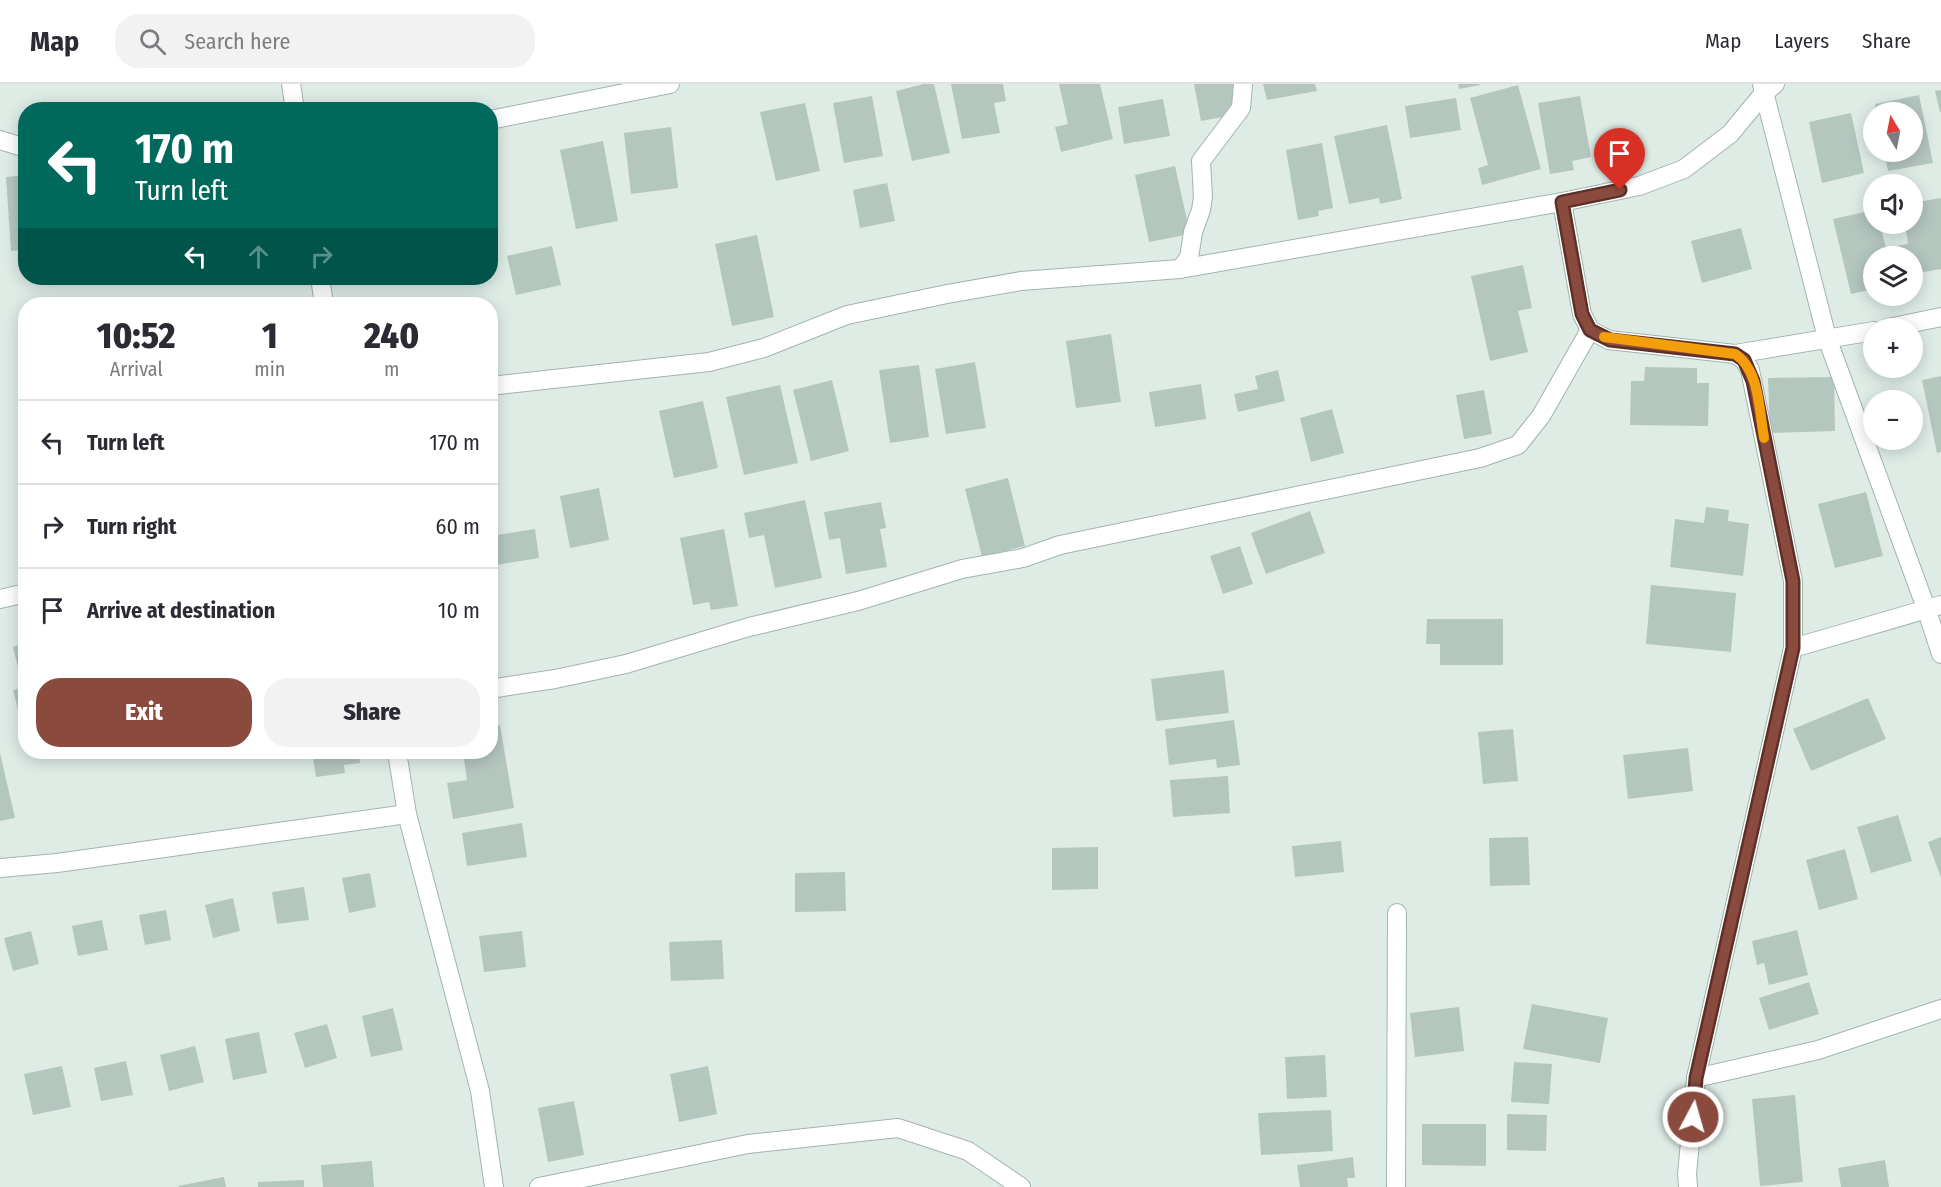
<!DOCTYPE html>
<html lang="en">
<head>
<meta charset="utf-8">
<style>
  :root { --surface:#fff; --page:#f2f2f3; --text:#2b2b33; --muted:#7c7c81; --line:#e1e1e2; --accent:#8a4a3e }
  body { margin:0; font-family:"Fira Sans Condensed",sans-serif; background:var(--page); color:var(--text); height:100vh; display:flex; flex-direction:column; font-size:22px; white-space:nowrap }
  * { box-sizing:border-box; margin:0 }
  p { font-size:20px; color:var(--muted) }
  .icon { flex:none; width:33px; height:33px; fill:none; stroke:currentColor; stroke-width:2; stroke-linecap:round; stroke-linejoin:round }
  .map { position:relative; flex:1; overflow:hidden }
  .panel { position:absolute; left:18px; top:213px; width:480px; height:462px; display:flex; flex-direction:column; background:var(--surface); border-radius:24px; box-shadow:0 3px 15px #0003 }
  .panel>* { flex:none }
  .top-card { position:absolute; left:18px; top:18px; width:480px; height:183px; border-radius:24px; box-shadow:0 3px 15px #0003; background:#00695c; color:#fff; overflow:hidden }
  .needle { width:39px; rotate:350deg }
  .buttons { position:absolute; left:1863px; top:18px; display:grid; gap:12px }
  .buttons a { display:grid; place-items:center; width:60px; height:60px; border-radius:50%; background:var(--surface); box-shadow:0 3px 15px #0003; font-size:30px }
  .pin { position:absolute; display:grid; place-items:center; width:51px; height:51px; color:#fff; margin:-62px -26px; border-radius:50% 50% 50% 0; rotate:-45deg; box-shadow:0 0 6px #0007 }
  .pin .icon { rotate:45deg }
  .me { position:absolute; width:66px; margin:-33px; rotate:6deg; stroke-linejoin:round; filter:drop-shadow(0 0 4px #0008) }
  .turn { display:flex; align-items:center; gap:21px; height:126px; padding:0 18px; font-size:27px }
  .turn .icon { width:78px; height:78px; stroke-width:2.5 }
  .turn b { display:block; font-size:42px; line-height:51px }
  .lanes { display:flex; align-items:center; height:57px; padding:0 18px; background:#0003; justify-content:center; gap:30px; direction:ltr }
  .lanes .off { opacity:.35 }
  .eta { display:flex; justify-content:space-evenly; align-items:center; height:102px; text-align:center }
  .eta b { font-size:36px; font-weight:800; line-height:42px }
  .button { display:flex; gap:12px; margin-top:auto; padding:12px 18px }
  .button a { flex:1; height:69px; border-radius:24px; background:var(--accent); color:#fff; font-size:24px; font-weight:800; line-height:69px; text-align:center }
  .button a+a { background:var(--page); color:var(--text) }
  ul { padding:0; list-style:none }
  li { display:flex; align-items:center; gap:18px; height:84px; padding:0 18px; border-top:2px solid var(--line) }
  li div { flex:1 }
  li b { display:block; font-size:22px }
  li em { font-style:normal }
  header { display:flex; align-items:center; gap:36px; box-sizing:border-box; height:84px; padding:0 30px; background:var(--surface); border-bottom:2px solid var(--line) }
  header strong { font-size:28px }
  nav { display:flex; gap:33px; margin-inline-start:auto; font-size:21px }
  .search { width:420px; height:54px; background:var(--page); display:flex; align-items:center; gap:15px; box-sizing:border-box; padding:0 21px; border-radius:24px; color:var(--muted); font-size:22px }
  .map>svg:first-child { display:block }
  .building { fill:#b4c7bf }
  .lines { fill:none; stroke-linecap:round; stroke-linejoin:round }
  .minor-casing { stroke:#a2b4ad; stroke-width:20 }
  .minor { stroke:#fff; stroke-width:18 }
  .route-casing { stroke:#5a3028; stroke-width:15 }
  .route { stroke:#8a4a3e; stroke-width:10 }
  .slow { stroke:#f59e0b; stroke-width:10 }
</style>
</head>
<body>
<header>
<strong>Map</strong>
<div class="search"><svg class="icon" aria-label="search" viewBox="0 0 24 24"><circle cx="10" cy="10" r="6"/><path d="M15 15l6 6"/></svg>Search here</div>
<nav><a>Map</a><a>Layers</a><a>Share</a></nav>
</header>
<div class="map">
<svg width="1941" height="1103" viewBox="0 0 1941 1103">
  <rect width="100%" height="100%" fill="#dfece6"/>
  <!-- building -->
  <g class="building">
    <polygon points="924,0 934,0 950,69 912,77 896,7"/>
    <polygon points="951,0 1003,0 1006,17 994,19 1000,49 962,55"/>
    <polygon points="1059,0 1100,0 1113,55 1061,68 1055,43 1068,40"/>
    <polygon points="1194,0 1244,0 1250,28 1201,37"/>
    <polygon points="1263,0 1315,0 1317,7 1267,16"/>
    <polygon points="1458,0 1479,0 1480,1 1459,5"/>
    <polygon points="1518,1 1541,85 1482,101 1478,84 1488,81 1470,14"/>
    <polygon points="1941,6 1941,28 1940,28 1935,7"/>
    <polygon points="1919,11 1933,79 1888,87 1884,68 1912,68 1912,28 1876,28 1875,20"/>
    <polygon points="872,12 883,72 844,79 833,19"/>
    <polygon points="1580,12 1591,73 1572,77 1574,86 1550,90 1538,19"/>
    <polygon points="1456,14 1461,46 1410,54 1405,22"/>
    <polygon points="1163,15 1170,52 1124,60 1118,23"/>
    <polygon points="805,19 820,87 776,97 760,28"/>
    <polygon points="1851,29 1864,89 1822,99 1809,38"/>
    <polygon points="1387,41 1402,115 1380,120 1379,114 1349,120 1334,52"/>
    <polygon points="671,43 678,104 631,110 624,49"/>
    <polygon points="603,57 618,137 576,145 560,66"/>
    <polygon points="1322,59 1333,124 1318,127 1319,132 1298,136 1286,66"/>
    <polygon points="1175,82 1190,150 1149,158 1135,91"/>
    <polygon points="26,91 26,166 11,167 6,93"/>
    <polygon points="887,99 895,137 860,144 853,106"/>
    <polygon points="1941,114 1941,185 1912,190 1912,172 1899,172 1897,162 1908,160 1905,140 1912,140 1912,119"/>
    <polygon points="1874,126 1874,140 1880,140 1888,172 1874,172 1874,205 1851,210 1833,135"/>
    <polygon points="1741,144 1752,185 1702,199 1691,157"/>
    <polygon points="757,151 774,233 732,242 715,160"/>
    <polygon points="552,162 561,201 516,211 507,172"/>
    <polygon points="1523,181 1532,224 1518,227 1528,268 1490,277 1471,192"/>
    <polygon points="1111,250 1121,318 1076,324 1066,257"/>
    <polygon points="975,278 986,344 946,350 935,285"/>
    <polygon points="919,281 929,353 890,359 879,286"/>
    <polygon points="1645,283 1697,284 1697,299 1709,299 1708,342 1630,341 1631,297 1644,297"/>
    <polygon points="1278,286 1285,317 1238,328 1234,310 1258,305 1255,292"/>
    <polygon points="1941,292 1941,368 1937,369 1922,296"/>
    <polygon points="1834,293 1835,347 1770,349 1768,294"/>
    <polygon points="832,296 849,367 811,377 793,306"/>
    <polygon points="1201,300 1206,335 1155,343 1149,308"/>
    <polygon points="780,301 798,379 744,391 726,313"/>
    <polygon points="1484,306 1492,350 1464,355 1456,311"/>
    <polygon points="703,317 718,384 674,394 659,327"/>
    <polygon points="1332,325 1344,369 1311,378 1300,334"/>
    <polygon points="1008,394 1025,462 982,473 965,405"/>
    <polygon points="599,404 609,456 570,464 560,412"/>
    <polygon points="1866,408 1883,472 1835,484 1818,420"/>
    <polygon points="805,416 822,494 775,504 764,451 749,454 744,429"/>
    <polygon points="881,418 886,444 880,445 887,483 846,490 840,454 829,456 824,428"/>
    <polygon points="1706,423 1729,426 1728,437 1749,440 1743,492 1670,483 1675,435 1704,439"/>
    <polygon points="1310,427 1325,469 1266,490 1251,449"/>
    <polygon points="535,445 539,474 490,482 490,452"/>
    <polygon points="724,445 738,522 711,526 709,518 693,521 680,454"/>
    <polygon points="1240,462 1253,500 1223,510 1210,472"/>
    <polygon points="1651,501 1736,509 1731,568 1646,560"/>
    <polygon points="1427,535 1503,535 1503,581 1440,581 1440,560 1426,560"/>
    <polygon points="26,559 26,627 19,629 13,606 23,604 13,563"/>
    <polygon points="1224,586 1229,629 1156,637 1151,595"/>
    <polygon points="1868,614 1886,655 1811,687 1793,645"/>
    <polygon points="1234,636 1240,681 1217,684 1216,675 1169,681 1165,645"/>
    <polygon points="500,641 514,724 453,735 447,699 467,696 463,668 490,668 490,643"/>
    <polygon points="1513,645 1518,697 1483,700 1478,648"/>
    <polygon points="1688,664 1693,707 1628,715 1623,671"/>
    <polygon points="312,668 358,668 360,679 344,681 345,689 316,693"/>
    <polygon points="0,669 15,734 0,737"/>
    <polygon points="1228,692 1230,729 1173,733 1170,696"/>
    <polygon points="1898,731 1912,777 1871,789 1857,743"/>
    <polygon points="522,739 527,773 467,782 462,749"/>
    <polygon points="1528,753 1530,801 1490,802 1489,754"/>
    <polygon points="1941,753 1941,794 1928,758"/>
    <polygon points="1341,757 1344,788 1295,793 1292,762"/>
    <polygon points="1098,763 1098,805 1052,806 1052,764"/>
    <polygon points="1845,765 1858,815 1819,826 1806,776"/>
    <polygon points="845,788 846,827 795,828 795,789"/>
    <polygon points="370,789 376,823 349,829 342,794"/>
    <polygon points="304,803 309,836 277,840 272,808"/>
    <polygon points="233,814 240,847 213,854 205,821"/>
    <polygon points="166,826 171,856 145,861 139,831"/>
    <polygon points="102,836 108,866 78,872 72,842"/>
    <polygon points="1797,846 1808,891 1769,901 1764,879 1757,881 1752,857"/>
    <polygon points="31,847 39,880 13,887 4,854"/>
    <polygon points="522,847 526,883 484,888 479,852"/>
    <polygon points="722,856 724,895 671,897 669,858"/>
    <polygon points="1809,898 1819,930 1769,946 1759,914"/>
    <polygon points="1532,920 1608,934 1600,979 1523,965"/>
    <polygon points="1459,923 1464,967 1415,973 1410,929"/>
    <polygon points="393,924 403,966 371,973 362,932"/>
    <polygon points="327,940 337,974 305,984 294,949"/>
    <polygon points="259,948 267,989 233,996 225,955"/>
    <polygon points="195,962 204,998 169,1007 160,971"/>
    <polygon points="1325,971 1327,1013 1287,1015 1285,973"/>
    <polygon points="126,977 133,1011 101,1017 94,984"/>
    <polygon points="1514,978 1552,980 1549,1020 1511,1018"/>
    <polygon points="62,982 71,1023 33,1031 24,990"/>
    <polygon points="708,982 717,1030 679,1038 670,990"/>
    <polygon points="1795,1011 1803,1098 1760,1102 1752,1015"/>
    <polygon points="574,1017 584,1071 548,1078 538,1024"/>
    <polygon points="1331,1026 1333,1067 1261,1071 1258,1029"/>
    <polygon points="1507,1030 1547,1031 1546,1067 1507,1066"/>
    <polygon points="1422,1040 1486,1040 1486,1082 1422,1081"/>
    <polygon points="1353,1073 1355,1094 1347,1094 1348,1103 1300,1103 1297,1081"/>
    <polygon points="1885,1076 1889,1103 1841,1103 1838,1084"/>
    <polygon points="372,1077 374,1103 323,1103 321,1081"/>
    <polygon points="224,1093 226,1103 179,1103 178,1102"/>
    <polygon points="304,1096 304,1103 258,1103 258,1098"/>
  </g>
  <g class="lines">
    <!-- minor casing -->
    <g class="minor-casing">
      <g id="minor">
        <polyline points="291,0 295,26"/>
        <polyline points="1762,0 1827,254 1926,524 1941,570"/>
        <polyline points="490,36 670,0"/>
        <polyline points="0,56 26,64"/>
        <polyline points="1562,118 1582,230 1590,246 1609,256 1735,270 1744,276 1750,286 1793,497 1793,564 1696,994 1687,1090 1688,1103"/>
        <polyline points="1180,185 1189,174 1193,148 1201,126 1203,113 1201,77 1241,24 1243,0"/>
        <polyline points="320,194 324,220"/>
        <polyline points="1888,244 1941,233"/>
        <polyline points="1735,270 1874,247"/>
        <polyline points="490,302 709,278 764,264 847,231 947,210 1021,197 1180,185 1562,118 1639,102 1684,85 1705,69 1730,50 1764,9 1775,0"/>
        <polyline points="0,515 26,509"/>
        <polyline points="1793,564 1941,521"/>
        <polyline points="490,605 555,595 626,580 749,543 858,517 962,485 1023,474 1060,461 1480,374 1518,361 1541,332 1590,246"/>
        <polyline points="397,668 407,730 480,1007 494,1103"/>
        <polyline points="0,784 57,779 407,730"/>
        <polyline points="1696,994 1818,966 1941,925"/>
        <polyline points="539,1103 748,1060 898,1044 968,1067 1021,1103"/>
        <polyline points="1396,1103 1397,829"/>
      </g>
    </g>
    <!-- minor -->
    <use href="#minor" class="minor"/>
  </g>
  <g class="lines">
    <!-- route casing -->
    <g class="route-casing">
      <polyline id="route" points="1620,106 1562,118 1582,230 1590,246 1610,256 1735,270 1744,276 1753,297 1793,497 1793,564 1696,994 1693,1033"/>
    </g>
    <!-- route -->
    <use href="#route" class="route"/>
    <!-- slow -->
    <path class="slow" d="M1604 253 1735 270C1760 286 1759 327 1764 354"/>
  </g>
</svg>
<div class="buttons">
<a><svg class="needle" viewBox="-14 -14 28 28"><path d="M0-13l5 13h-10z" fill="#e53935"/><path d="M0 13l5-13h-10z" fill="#7c7c81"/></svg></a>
<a><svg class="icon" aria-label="sound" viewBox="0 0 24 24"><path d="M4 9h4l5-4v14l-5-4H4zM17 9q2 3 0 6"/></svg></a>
<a><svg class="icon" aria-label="layers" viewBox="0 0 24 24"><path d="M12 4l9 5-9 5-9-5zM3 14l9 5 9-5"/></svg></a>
<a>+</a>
<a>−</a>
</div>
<div class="pin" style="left:1620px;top:106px;background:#d93025"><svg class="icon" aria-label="arrive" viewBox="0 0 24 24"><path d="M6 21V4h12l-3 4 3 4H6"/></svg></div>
<svg class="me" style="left:1693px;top:1033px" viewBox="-20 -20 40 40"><circle r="17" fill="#8a4a3e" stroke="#fff" stroke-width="3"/><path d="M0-11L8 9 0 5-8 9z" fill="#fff"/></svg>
<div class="top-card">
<div class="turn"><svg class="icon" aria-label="left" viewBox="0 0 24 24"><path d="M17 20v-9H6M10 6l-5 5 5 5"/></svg><div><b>170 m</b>Turn left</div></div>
<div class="lanes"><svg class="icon" aria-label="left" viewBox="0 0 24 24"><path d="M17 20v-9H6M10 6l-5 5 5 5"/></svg><svg class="icon off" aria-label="ahead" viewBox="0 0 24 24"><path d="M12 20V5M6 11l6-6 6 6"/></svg><svg class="icon off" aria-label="right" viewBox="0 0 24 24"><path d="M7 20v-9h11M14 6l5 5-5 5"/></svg></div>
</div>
<section class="panel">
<div class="eta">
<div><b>10:52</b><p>Arrival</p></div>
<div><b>1</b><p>min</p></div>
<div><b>240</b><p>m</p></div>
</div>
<ul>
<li><svg class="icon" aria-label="left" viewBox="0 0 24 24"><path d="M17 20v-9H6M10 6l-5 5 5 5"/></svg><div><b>Turn left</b></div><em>170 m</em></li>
<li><svg class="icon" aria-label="right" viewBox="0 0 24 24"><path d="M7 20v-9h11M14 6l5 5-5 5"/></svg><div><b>Turn right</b></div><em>60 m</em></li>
<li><svg class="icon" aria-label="arrive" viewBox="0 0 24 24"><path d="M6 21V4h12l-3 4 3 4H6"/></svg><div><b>Arrive at destination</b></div><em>10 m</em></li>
</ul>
<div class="button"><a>Exit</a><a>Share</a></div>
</section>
</div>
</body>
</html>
